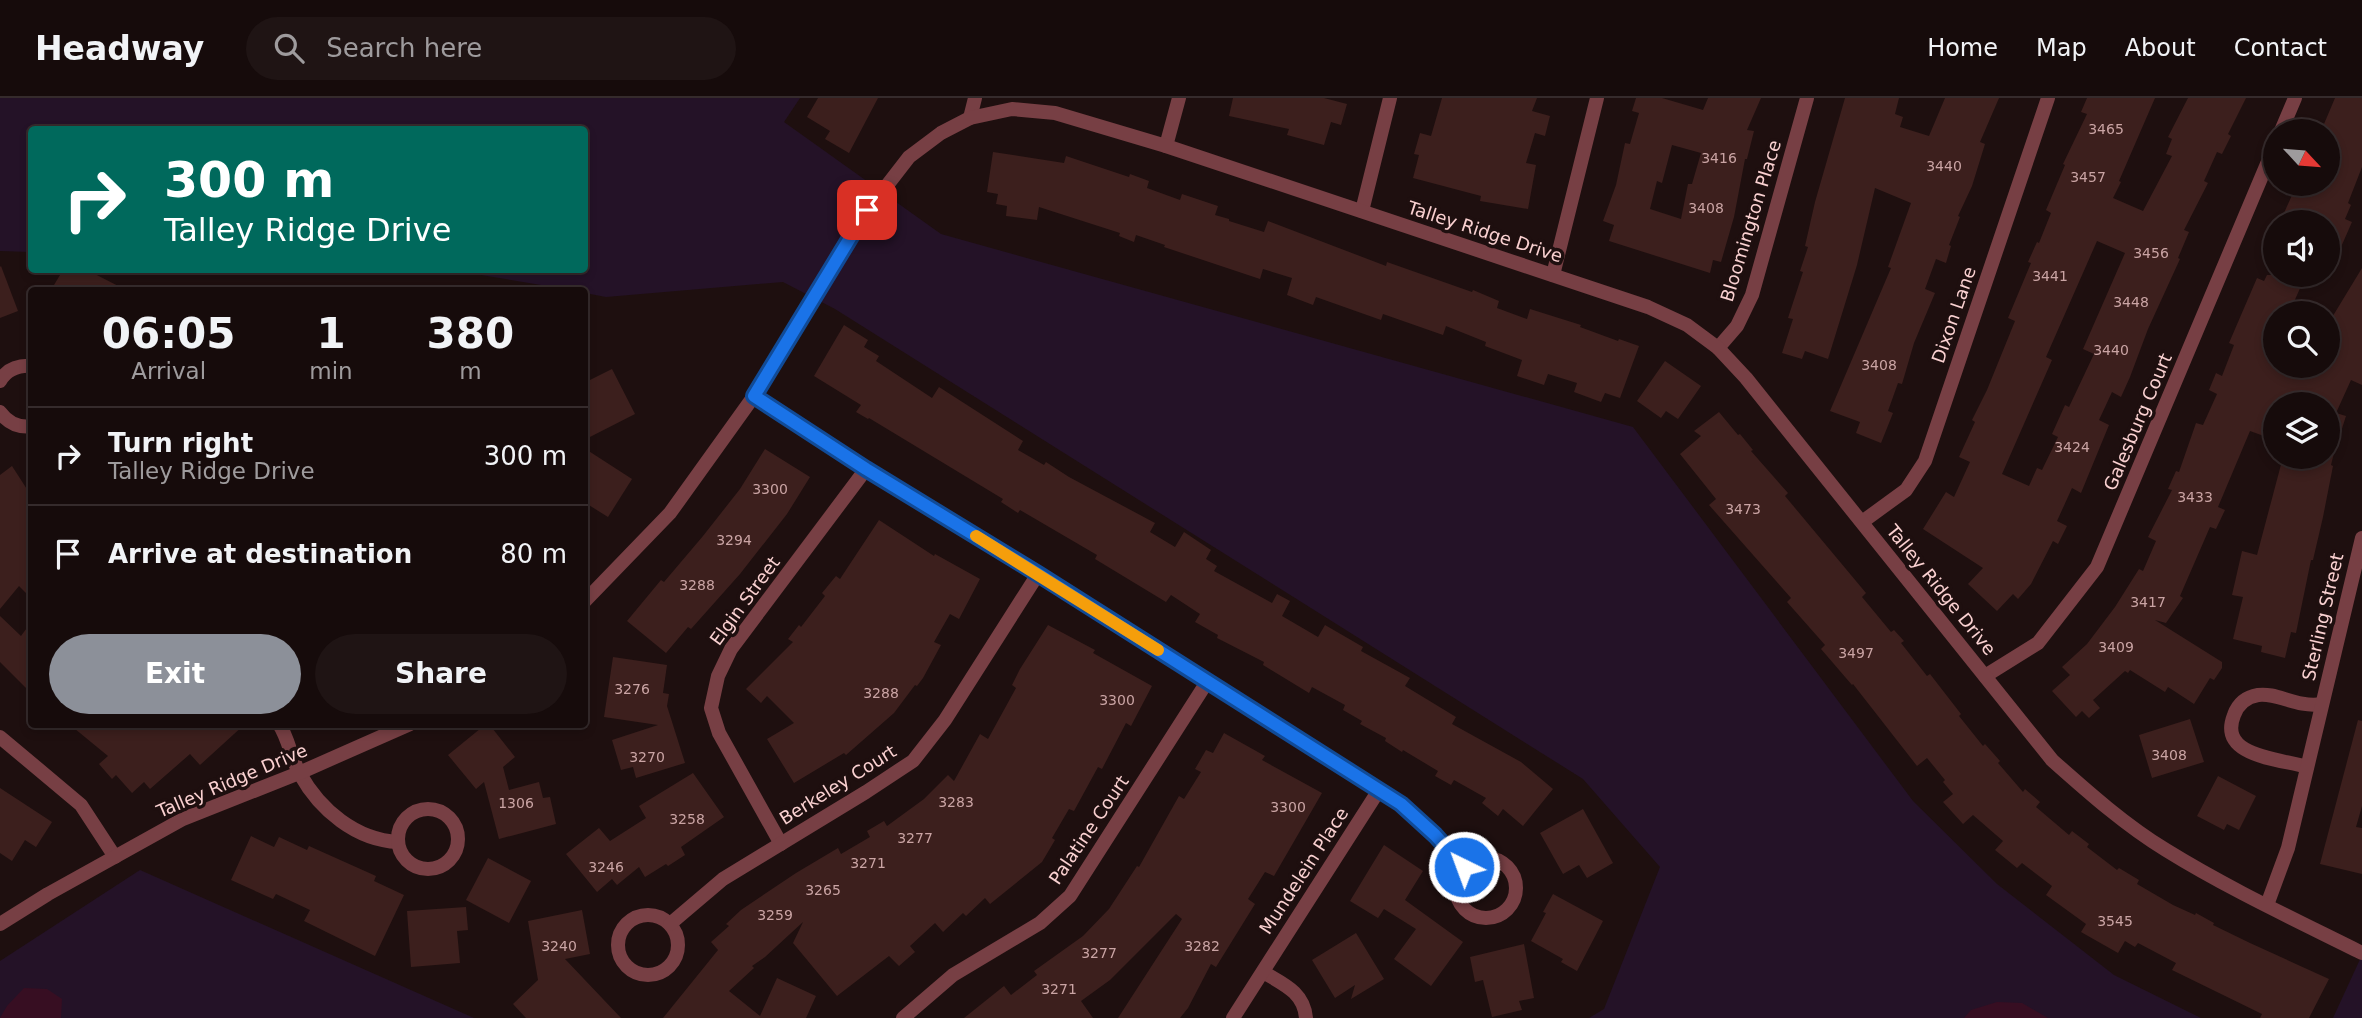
<!DOCTYPE html>
<html lang="en">
<head>
<meta charset="utf-8">
<style>
  :root { --surface:#160b0b; --page:#1f1414; --text:#f1f3f6; --muted:#9e9b9d; --line:#352b2c; --accent:#8c9099 }
  body { margin:0; font-family:"DejaVu Sans",sans-serif; background:var(--page); color:var(--text); height:100vh; display:flex; flex-direction:column; font-size:26px; white-space:nowrap }
  * { box-sizing:border-box; margin:0 }
  p { font-size:23px; color:var(--muted) }
  .icon { flex:none; width:38px; height:38px; fill:none; stroke:currentColor; stroke-width:2; stroke-linecap:round; stroke-linejoin:round }
  .map { position:relative; flex:1; overflow:hidden }
  .side { position:absolute; left:28px; top:189px; width:560px; height:441px; display:flex; flex-direction:column; background:var(--surface); border-radius:7px; box-shadow:0 4px 10px #0003,0 0 0 2px var(--line) }
  .side>* { flex:none }
  .guide { position:absolute; left:28px; top:28px; width:560px; height:147px; border-radius:7px; box-shadow:0 4px 10px #0003,0 0 0 2px var(--line); background:#00695c; color:#fff; overflow:hidden }
  .needle { width:46px; rotate:116deg }
  .controls { position:absolute; left:2263px; top:21px; display:grid; gap:14px }
  .controls a { display:grid; place-items:center; width:77px; height:77px; border-radius:50%; background:var(--surface); box-shadow:0 4px 10px #0003,0 0 0 2px var(--line); font-size:35px }
  .pin { position:absolute; display:grid; place-items:center; width:60px; height:60px; color:#fff; margin:-30px; border-radius:14px; box-shadow:0 4px 10px #0006 }
  .me { position:absolute; width:77px; margin:-38px; rotate:318deg; stroke-linejoin:round; filter:drop-shadow(0 0 5px #0008) }
  .turn { display:flex; align-items:center; gap:24px; height:147px; padding:0 21px; font-size:32px }
  .turn .icon { width:91px; height:91px; stroke-width:2.5 }
  .turn b { display:block; font-size:49px; line-height:60px }
  .eta { display:flex; justify-content:space-evenly; align-items:center; height:119px; text-align:center }
  .eta b { font-size:42px; font-weight:700; line-height:49px }
  .primary-button { display:flex; gap:14px; margin-top:auto; padding:14px 21px }
  .primary-button a { flex:1; height:80px; border-radius:42px; background:var(--accent); color:#fff; font-size:28px; font-weight:700; line-height:80px; text-align:center }
  .primary-button a+a { background:var(--page); color:var(--text) }
  ul { padding:0; list-style:none }
  li { display:flex; align-items:center; gap:21px; height:98px; padding:0 21px; border-top:2px solid var(--line) }
  li div { flex:1 }
  li b { display:block; font-size:26px }
  li em { font-style:normal }
  header { display:flex; align-items:center; gap:42px; box-sizing:border-box; height:98px; padding:0 35px; background:var(--surface); border-bottom:2px solid var(--line) }
  header strong { font-size:33px }
  nav { display:flex; gap:38px; margin-inline-start:auto; font-size:24px }
  .search { width:490px; height:63px; background:var(--page); display:flex; align-items:center; gap:18px; box-sizing:border-box; padding:0 24px; border-radius:38px; color:var(--muted); font-size:26px }
  .map>svg:first-child { display:block }
  .green { fill:#241227 }
  .water { fill:#370e22 }
  .building { fill:#3c1f1d; fill-rule:evenodd }
  .lines { fill:none; stroke-linecap:round; stroke-linejoin:round }
  .minor { stroke:#773f44; stroke-width:14 }
  .tertiary { stroke:#773f44; stroke-width:14 }
  .route-casing { stroke:#114b97; stroke-width:18 }
  .route { stroke:#1a73e8; stroke-width:12 }
  .slow { stroke:#f59e0b; stroke-width:12 }
  .labels { text-anchor:middle; stroke-width:7; stroke-linejoin:round; paint-order:stroke }
  .number-label { font-size:14px; fill:#caa4a4 }
  .street-label { font-size:18px; fill:#fad1d1; stroke:#1e0f0f }
</style>
</head>
<body>
<header>
<strong>Headway</strong>
<div class="search"><svg class="icon" aria-label="search" viewBox="0 0 24 24"><circle cx="10" cy="10" r="6"/><path d="M15 15l6 6"/></svg>Search here</div>
<nav><a>Home</a><a>Map</a><a>About</a><a>Contact</a></nav>
</header>
<div class="map">
<svg width="2362" height="920" viewBox="0 0 2362 920">
  <rect width="100%" height="100%" fill="#1e0f0f"/>
  <!-- green -->
  <g class="green">
    <polygon points="0,0 800,0 784,24 941,136 1633,329 1913,703 1997,786 2114,877 2201,920 1589,920 1604,911 1660,769 1583,681 835,211 783,184 606,199 585,195 584,192 571,192 451,172 584,172 584,32 32,32 31,154 0,153"/>
    <polygon points="140,772 474,920 0,920 0,863"/>
    <polygon points="2362,857 2362,920 2333,920"/>
  </g>
  <!-- water -->
  <g class="water">
    <polygon points="24,890 47,891 62,901 61,920 0,920 7,908"/>
    <polygon points="1997,904 2022,905 2048,920 1964,920 1971,912"/>
  </g>
  <!-- building -->
  <g class="building">
    <polygon points="818,0 878,0 849,55 825,41 830,33 807,19"/>
    <polygon points="1233,0 1324,0 1347,6 1341,27 1331,24 1324,47 1287,37 1289,31 1229,18"/>
    <polygon points="1442,0 1537,0 1532,13 1550,18 1545,38 1535,35 1526,65 1536,67 1528,111 1480,103 1481,98 1413,80 1419,57 1414,56 1420,35 1431,38"/>
    <path d="M1636 0H1662L1703 12 1708 0H1761L1747 32 1754 33 1747 61H1745L1734 119 1721 164 1713 162 1710 175 1609 143 1614 127 1603 123 1616 87 1625 45 1630 46 1639 15 1632 13ZM1672 47 1701 55 1692 86H1688L1681 121 1650 111 1657 83 1662 85Z"/>
    <polygon points="1845,0 1899,0 1895,16 1903,19 1900,29 1929,38 1945,0 1999,0 1980,44 1985,46 1972,88 1958,118 1960,119 1949,147 1951,148 1946,165 1936,161 1925,191 1935,195 1914,245 1902,286 1898,285 1888,313 1893,315 1881,345 1856,335 1860,324 1830,313 1891,170 1888,169 1911,105 1875,90 1857,167 1828,261 1805,253 1802,261 1782,255 1793,221 1788,220 1803,174 1800,173 1808,149 1805,148 1815,104"/>
    <path d="M2087 0H2155L2119 83 2121 84 2113 100 2143 113 2172 58 2166 56 2172 41 2168 39 2188 0H2246L2228 36 2231 38 2222 56 2217 54 2204 83 2208 85 2184 132 2189 134 2178 160 2180 161 2148 231 2130 279 2121 299 2112 294 2099 322 2109 327 2081 395 2072 390 2057 423 2067 428 2058 446 2053 443 2031 486 2018 501 2013 496 1997 513 1968 486 1983 470 1923 431 1946 394 1954 399 1970 364 1959 359 1975 324 1972 322 1987 292 2015 223 2008 220 2031 165 2028 164 2037 144 2039 145 2051 115 2046 112 2065 67 2063 66 2087 16 2081 14ZM2097 143 2125 155 2083 251 2094 256 2069 309 2065 307 2052 336 2058 339 2042 372 2037 370 2029 388 2002 376 2052 262 2046 259Z"/>
    <polygon points="2335,0 2362,0 2362,69 2348,105 2351,107 2345,121 2352,124 2341,149 2328,143 2328,124 2280,124 2297,86 2328,86 2328,30 2324,26"/>
    <polygon points="993,54 1064,65 1066,58 1129,79 1130,76 1149,83 1147,90 1180,102 1182,96 1218,108 1215,117 1229,121 1229,123 1264,134 1268,123 1386,168 1387,164 1472,194 1473,192 1499,203 1497,210 1527,221 1530,211 1581,227 1580,229 1618,243 1619,241 1639,248 1620,300 1605,295 1601,304 1574,294 1577,285 1548,276 1544,287 1517,278 1522,262 1485,248 1486,244 1446,228 1443,237 1383,216 1381,222 1316,199 1313,207 1287,197 1292,180 1263,171 1260,181 1164,149 1165,147 1136,137 1134,144 1119,138 1120,135 1039,109 1037,122 1006,118 1007,108 996,106 998,96 987,94"/>
    <polygon points="1,168 18,213 0,220 0,169"/>
    <polygon points="2362,170 2362,287 2351,282 2336,315 2346,318 2333,359 2331,367 2333,368 2323,419 2313,462 2311,462 2296,535 2291,534 2285,560 2261,554 2262,548 2233,541 2243,499 2232,497 2242,453 2257,457 2283,359 2328,359 2328,306 2275,306 2275,342 2250,333 2218,409 2225,412 2216,431 2210,429 2180,498 2183,500 2166,525 2155,522 2222,564 2222,570 2214,582 2210,580 2194,606 2168,589 2165,594 2130,572 2128,575 2125,573 2093,602 2100,610 2089,620 2082,613 2076,619 2052,593 2070,577 2062,569 2087,546 2115,509 2139,471 2143,473 2156,443 2148,439 2172,392 2168,391 2176,373 2179,374 2196,325 2203,327 2217,296 2209,292 2216,275 2222,278 2234,247 2229,245 2257,180 2264,183 2267,177 2306,177 2289,215 2275,215 2275,268 2328,268 2328,252 2336,232 2328,226"/>
    <polygon points="63,172 87,172 126,192 51,192"/>
    <polygon points="844,227 868,242 864,249 879,258 876,263 932,300 939,289 1023,343 1018,352 1044,367 1046,364 1069,379 1155,425 1150,434 1175,449 1184,434 1211,452 1206,461 1217,468 1214,473 1272,505 1277,496 1290,503 1282,518 1318,539 1325,527 1363,549 1361,553 1410,580 1405,588 1456,619 1452,626 1521,664 1553,691 1523,728 1503,711 1498,718 1482,705 1486,700 1454,682 1451,687 1435,678 1438,673 1403,652 1402,654 1385,643 1386,640 1360,626 1362,623 1343,612 1345,607 1312,589 1309,595 1263,567 1264,564 1217,540 1218,537 1195,524 1200,516 1171,497 1166,504 1095,461 1097,457 1020,412 1018,415 1001,404 1003,401 869,320 868,321 856,314 861,307 814,278"/>
    <polygon points="1665,263 1701,288 1678,321 1666,313 1661,320 1637,303"/>
    <polygon points="612,271 635,316 584,342 584,285"/>
    <polygon points="1719,314 1738,337 1740,336 1753,352 1751,353 1788,395 1785,398 1866,495 1862,499 1891,534 1894,532 1904,543 1901,545 1927,578 1930,576 1961,616 1959,618 1983,648 1985,646 2000,663 1998,665 2023,694 2025,691 2040,704 2036,709 2069,737 2072,733 2089,746 2087,749 2117,772 2119,770 2139,782 2137,786 2173,807 2195,817 2196,815 2214,825 2213,827 2250,845 2329,881 2309,920 2260,920 2262,916 2172,872 2176,865 2138,845 2135,849 2125,843 2118,855 2081,834 2086,826 2046,797 2052,788 2022,765 2017,770 1995,752 2003,743 1973,717 1963,726 1943,704 1953,696 1943,684 1945,682 1927,660 1917,668 1853,586 1852,587 1821,551 1825,547 1787,504 1791,500 1709,407 1716,401 1680,356 1701,338 1694,333"/>
    <polygon points="584,350 632,381 608,419 584,404"/>
    <polygon points="765,351 810,379 787,416 740,476 691,531 688,529 666,555 627,523 661,482 664,484 703,438 740,391"/>
    <polygon points="12,368 32,399 32,501 19,488 0,511 0,377"/>
    <polygon points="879,422 934,458 935,456 980,481 959,521 950,516 934,544 941,547 923,580 917,588 915,587 894,615 846,657 844,655 794,685 767,641 794,625 767,598 761,605 746,591 793,544 788,541 799,527 801,529 825,498 822,495 836,478 840,481"/>
    <polygon points="0,518 21,538 32,523 32,596 0,564"/>
    <polygon points="1048,527 1095,552 1093,555 1152,588 1131,628 1126,625 1102,671 1098,669 1074,713 1069,711 1052,740 1055,742 1042,764 990,806 985,800 966,818 963,815 943,834 935,825 910,848 915,854 899,868 889,858 837,898 793,845 803,824 765,859 752,868 754,870 729,893 760,918 777,880 816,898 806,920 663,920 718,852 711,844 729,828 726,826 741,812 796,775 838,750 841,756 870,739 867,733 884,723 887,728 924,701 948,677 954,683 980,636 988,641 1016,590 1012,587 1020,571"/>
    <polygon points="613,559 667,567 663,595 669,596 667,608 685,665 636,680 633,669 621,672 612,642 658,627 604,619"/>
    <polygon points="2190,621 2204,664 2152,680 2139,637"/>
    <polygon points="2358,622 2362,623 2362,708 2356,729 2362,730 2362,776 2320,766"/>
    <polygon points="69,626 245,626 200,667 190,656 150,691 144,684 132,695 116,677 112,681 99,666 108,658"/>
    <polygon points="486,626 489,626 515,659 503,669 509,692 539,684 543,700 550,699 556,726 499,741 484,684 476,691 448,657"/>
    <polygon points="1224,635 1265,658 1262,662 1322,695 1274,778 1265,774 1248,801 1255,806 1216,869 1211,866 1188,910 1180,920 1118,920 1182,821 1176,816 1110,882 1081,903 1093,920 964,920 1004,888 1011,897 1037,877 1034,873 1083,838 1109,811 1137,768 1139,769 1179,698 1184,701 1201,674 1195,671 1206,652 1213,655"/>
    <polygon points="693,675 724,719 681,749 685,757 668,768 666,766 645,779 639,769 617,787 612,781 597,794 566,756 599,730 610,743 646,720 639,708"/>
    <polygon points="2218,678 2256,698 2239,732 2227,726 2224,732 2197,718"/>
    <polygon points="0,690 52,724 36,749 25,742 12,763 0,755"/>
    <polygon points="1583,711 1613,765 1587,780 1579,767 1563,776 1540,735"/>
    <polygon points="251,738 274,749 279,739 307,752 309,748 376,778 374,783 404,797 375,858 304,823 310,812 276,796 273,801 231,782"/>
    <polygon points="1384,747 1423,773 1405,802 1463,844 1431,888 1394,861 1416,831 1384,811 1378,820 1350,803"/>
    <polygon points="488,760 531,783 509,825 466,802"/>
    <polygon points="1553,796 1603,823 1577,873 1561,864 1563,861 1531,843 1546,815 1543,814"/>
    <polygon points="466,809 468,832 457,833 460,865 411,869 407,813"/>
    <polygon points="582,812 590,856 565,861 621,920 526,920 513,906 538,882 528,823"/>
    <polygon points="1356,835 1384,881 1351,901 1355,887 1335,900 1312,862"/>
    <polygon points="1524,846 1534,900 1519,903 1522,912 1492,919 1483,882 1475,884 1470,859"/>
  </g>
  <g class="lines">
    <!-- minor -->
    <g class="minor">
      <polyline points="970,20 975,0"/>
      <polyline points="2281,33 2295,0"/>
      <polyline points="1166,48 1179,0"/>
      <polyline points="1362,113 1390,0"/>
      <polyline points="1553,177 1597,0"/>
      <polyline points="1718,250 1737,228 1752,197 1807,0"/>
      <path d="M0 283C7 271 18 267 32 268"/>
      <polyline points="754,298 866,371 1038,476 1401,706 1435,737 1464,769"/>
      <path d="M0 314C8 325 18 330 32 328"/>
      <polyline points="1862,424 1906,392 1925,363 2048,0"/>
      <polyline points="1985,578 2038,545 2097,469 2275,47"/>
      <path d="M279 626C289 641 291 661 300 676 320 712 356 742 398 744"/>
      <polyline points="0,639 81,707 115,759"/>
      <path d="M2307 669C2283 661 2217 660 2234 617 2238 606 2246 599 2258 597 2277 594 2296 610 2322 606"/>
      <circle cx="428" cy="741" r="30"/>
      <polyline points="781,746 719,635 711,610 718,578 731,551 866,371"/>
      <circle cx="1486" cy="790" r="30"/>
      <polyline points="2267,807 2288,750 2362,440"/>
      <circle cx="648" cy="847" r="30"/>
      <polyline points="670,826 723,781 866,694 913,663 945,622 1038,476"/>
      <path d="M1263 874C1283 886 1304 894 1306 920"/>
      <polyline points="903,920 953,877 1040,825 1070,798 1207,584"/>
      <polyline points="1233,920 1379,692"/>
    </g>
    <!-- tertiary -->
    <g class="tertiary">
      <path d="M584 504 670 415 754 298 868 112 909 59 941 35 970 20 1012 11 1055 15 1166 48 1648 209 1687 227 1718 250 1746 280 2052 662C2088 694 2125 727 2166 752 2229 791 2296 822 2362 855"/>
      <polyline points="0,826 48,796 183,721 299,675 410,626"/>
    </g>
  </g>
  <g class="lines">
    <!-- route casing -->
    <g class="route-casing">
      <polyline id="route" points="867,112 754,298 866,371 1038,476 1401,706 1435,737 1464,769"/>
    </g>
    <!-- route -->
    <use href="#route" class="route"/>
    <!-- slow -->
    <polyline class="slow" points="976,438 1158,552"/>
  </g>
  <g class="labels">
    <!-- number labels -->
    <g class="number-label">
      <text x="2106" y="36">3465</text>
      <text x="1719" y="65">3416</text>
      <text x="1944" y="73">3440</text>
      <text x="2088" y="84">3457</text>
      <text x="1706" y="115">3408</text>
      <text x="2151" y="160">3456</text>
      <text x="2050" y="183">3441</text>
      <text x="2131" y="209">3448</text>
      <text x="2111" y="257">3440</text>
      <text x="1879" y="272">3408</text>
      <text x="2072" y="354">3424</text>
      <text x="770" y="396">3300</text>
      <text x="2195" y="404">3433</text>
      <text x="1743" y="416">3473</text>
      <text x="734" y="447">3294</text>
      <text x="697" y="492">3288</text>
      <text x="2148" y="509">3417</text>
      <text x="2116" y="554">3409</text>
      <text x="1856" y="560">3497</text>
      <text x="632" y="596">3276</text>
      <text x="881" y="600">3288</text>
      <text x="1117" y="607">3300</text>
      <text x="2169" y="662">3408</text>
      <text x="647" y="664">3270</text>
      <text x="956" y="709">3283</text>
      <text x="516" y="710">1306</text>
      <text x="1288" y="714">3300</text>
      <text x="687" y="726">3258</text>
      <text x="915" y="745">3277</text>
      <text x="868" y="770">3271</text>
      <text x="606" y="774">3246</text>
      <text x="823" y="797">3265</text>
      <text x="775" y="822">3259</text>
      <text x="2115" y="828">3545</text>
      <text x="559" y="853">3240</text>
      <text x="1202" y="853">3282</text>
      <text x="1099" y="860">3277</text>
      <text x="1059" y="896">3271</text>
    </g>
    <!-- street labels -->
    <g class="street-label">
      <text transform="translate(1751 123) rotate(-73)" y="6">Bloomington Place</text>
      <text transform="translate(1485 134) rotate(18)" y="6">Talley Ridge Drive</text>
      <text transform="translate(1954 217) rotate(-71)" y="6">Dixon Lane</text>
      <text transform="translate(2138 324) rotate(-67)" y="6">Galesburg Court</text>
      <text transform="translate(1941 492) rotate(51)" y="6">Talley Ridge Drive</text>
      <text transform="translate(745 503) rotate(-54)" y="6">Elgin Street</text>
      <text transform="translate(2323 519) rotate(-77)" y="6">Sterling Street</text>
      <text transform="translate(232 683) rotate(-23)" y="6">Talley Ridge Drive</text>
      <text transform="translate(838 687) rotate(-32)" y="6">Berkeley Court</text>
      <text transform="translate(1089 732) rotate(-56)" y="6">Palatine Court</text>
      <text transform="translate(1304 773) rotate(-57)" y="6">Mundelein Place</text>
    </g>
  </g>
</svg>
<div class="controls">
<a><svg class="needle" viewBox="-14 -14 28 28"><path d="M0-13l5 13h-10z" fill="#e53935"/><path d="M0 13l5-13h-10z" fill="#9e9b9d"/></svg></a>
<a><svg class="icon" aria-label="sound" viewBox="0 0 24 24"><path d="M4 9h4l5-4v14l-5-4H4zM17 9q2 3 0 6"/></svg></a>
<a><svg class="icon" aria-label="search" viewBox="0 0 24 24"><circle cx="10" cy="10" r="6"/><path d="M15 15l6 6"/></svg></a>
<a><svg class="icon" aria-label="layers" viewBox="0 0 24 24"><path d="M12 4l9 5-9 5-9-5zM3 14l9 5 9-5"/></svg></a>
</div>
<div class="pin" style="left:867px;top:112px;background:#d93025"><svg class="icon" aria-label="arrive" viewBox="0 0 24 24"><path d="M6 21V4h12l-3 4 3 4H6"/></svg></div>
<svg class="me" style="left:1464px;top:769px" viewBox="-20 -20 40 40"><circle r="17" fill="#1a73e8" stroke="#fff" stroke-width="3"/><path d="M0-11L8 9 0 5-8 9z" fill="#fff"/></svg>
<div class="guide">
<div class="turn"><svg class="icon" aria-label="right" viewBox="0 0 24 24"><path d="M7 20v-9h11M14 6l5 5-5 5"/></svg><div><b>300 m</b>Talley Ridge Drive</div></div>
</div>
<section class="side">
<div class="eta">
<div><b>06:05</b><p>Arrival</p></div>
<div><b>1</b><p>min</p></div>
<div><b>380</b><p>m</p></div>
</div>
<ul>
<li><svg class="icon" aria-label="right" viewBox="0 0 24 24"><path d="M7 20v-9h11M14 6l5 5-5 5"/></svg><div><b>Turn right</b><p>Talley Ridge Drive</p></div><em>300 m</em></li>
<li><svg class="icon" aria-label="arrive" viewBox="0 0 24 24"><path d="M6 21V4h12l-3 4 3 4H6"/></svg><div><b>Arrive at destination</b></div><em>80 m</em></li>
</ul>
<div class="primary-button"><a>Exit</a><a>Share</a></div>
</section>
</div>
</body>
</html>
